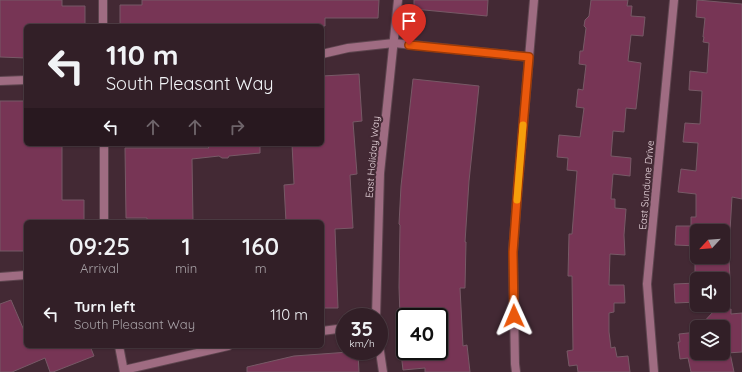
<!DOCTYPE html>
<html lang="en">
<head>
<meta charset="utf-8">
<style>
  :root { --surface:#321f27; --page:#3a272f; --text:#f1f3f6; --muted:#a8a2a7; --line:#4d3d44 }
  body { margin:0; font-family:Quicksand,sans-serif; background:var(--page); color:var(--text); height:100vh; display:flex; flex-direction:column; font-size:15px; white-space:nowrap }
  * { box-sizing:border-box; margin:0 }
  p { font-size:13px; color:var(--muted) }
  .icon { flex:none; width:22px; height:22px; fill:none; stroke:currentColor; stroke-width:2; stroke-linecap:round; stroke-linejoin:round }
  .map { position:relative; flex:1; overflow:hidden }
  .side { position:absolute; left:24px; top:220px; width:300px; height:128px; display:flex; flex-direction:column; background:var(--surface); border-radius:6px; box-shadow:0 1px 3px #0004,0 0 0 1px var(--line) }
  .side>* { flex:none }
  .guide { position:absolute; left:24px; top:24px; width:300px; height:122px; border-radius:6px; box-shadow:0 1px 3px #0004,0 0 0 1px var(--line); background:#321f27; color:var(--text); overflow:hidden }
  .needle { width:26px; rotate:244deg }
  .controls { position:absolute; left:690px; top:224px; display:grid; gap:8px }
  .controls a { display:grid; place-items:center; width:40px; height:40px; border-radius:6px; background:var(--surface); box-shadow:0 1px 3px #0004,0 0 0 1px var(--line); font-size:20px }
  .speed { position:absolute; left:336px; top:308px; display:flex; gap:8px; font-size:20px; font-weight:700; text-align:center }
  .speed>* { display:grid; place-content:center; width:52px; height:52px; border-radius:50%; background:var(--surface); box-shadow:0 1px 3px #0004,0 0 0 1px var(--line); line-height:1 }
  .speed small { font-size:10px; font-weight:400 }
  .speed .limit { border:2px solid #111; border-radius:6px; background:#fff; color:#111 }
  .pin { position:absolute; display:grid; place-items:center; width:34px; height:34px; color:#fff; margin:-41px -17px; border-radius:50% 50% 50% 0; rotate:-45deg; box-shadow:0 0 4px #0007 }
  .pin .icon { rotate:45deg }
  .me { position:absolute; width:44px; margin:-22px; rotate:359deg; stroke-linejoin:round; filter:drop-shadow(0 0 3px #0008) }
  .turn { display:flex; align-items:center; gap:14px; height:84px; padding:0 16px; font-size:18px }
  .turn .icon { width:52px; height:52px; stroke-width:2.5 }
  .turn b { display:block; font-size:28px; line-height:34px }
  .lanes { display:flex; align-items:center; height:38px; padding:0 16px; background:#0003; justify-content:center; gap:20px; direction:ltr }
  .lanes .off { opacity:.35 }
  .eta { display:flex; justify-content:space-evenly; align-items:center; height:68px; text-align:center }
  .eta b { font-size:24px; font-weight:600; line-height:28px }
  ul { padding:0; list-style:none }
  li { display:flex; align-items:center; gap:12px; height:52px; padding:0 16px }
  li div { flex:1 }
  li b { display:block; font-size:15px }
  li em { font-style:normal }
  .map>svg:first-child { display:block }
  .building { fill:#773555; stroke:#775966 }
  .lines { fill:none; stroke-linecap:round; stroke-linejoin:round }
  .minor-casing { stroke:#5e454f; stroke-width:10 }
  .tertiary-casing { stroke:#5e454f; stroke-width:10 }
  .minor { stroke:#9f6c82; stroke-width:8 }
  .tertiary { stroke:#9f6c82; stroke-width:8 }
  .route-casing { stroke:#983908; stroke-width:10 }
  .route { stroke:#ea580c; stroke-width:7 }
  .slow { stroke:#f59e0b; stroke-width:7 }
  .labels { text-anchor:middle; stroke-width:4; stroke-linejoin:round; paint-order:stroke }
  .street-label { font-size:10px; fill:#ead8df; stroke:#432934 }
</style>
</head>
<body>
<div class="map">
<svg width="742" height="372" viewBox="0 0 742 372">
  <rect width="100%" height="100%" fill="#432934"/>
  <!-- building -->
  <g class="building">
    <polygon points="0,0 62,0 62,6 85,6 85,26 26,26 26,58 0,57"/>
    <polygon points="142,0 379,0 378,18 325,18 325,26 120,26 120,5 142,5"/>
    <polygon points="414,0 488,0 487,16 414,9"/>
    <polygon points="591,0 628,0 627,6 632,6 631,16 645,17 643,36 631,35 628,61 641,63 636,109 626,108 624,132 613,131 611,156 631,158 630,176 613,174 611,199 615,199 615,208 626,209 624,235 625,255 610,254 609,285 624,285 625,303 614,303 614,312 609,313 609,332 611,348 615,347 617,357 628,356 630,372 578,372 577,365 569,366 567,351 573,350 572,276 568,276 569,234 572,234 577,171 567,170 568,158 557,157 559,135 580,137 584,108 576,107 578,89 583,90 586,65 579,64 580,51 583,51 586,28 584,26 585,20 589,16"/>
    <polygon points="697,0 742,4 742,199 732,197 730,231 697,231 697,246 675,245 676,226 691,226 691,217 696,217 696,194 678,192 681,169 696,171 698,143 683,142 685,123 700,124 702,91 689,90 690,71 707,73 709,43 703,42 704,37 703,37 705,18 696,17"/>
    <polygon points="359,74 362,121 353,122 357,174 350,175 353,228 335,229 338,308 322,308 322,222 286,222 284,185 294,184 292,144 322,144 322,76"/>
    <polygon points="413,79 479,86 469,181 465,242 466,242 465,288 460,288 463,346 467,345 470,372 425,372 425,368 403,370 401,353 401,351 439,351 439,317 400,317 399,287 400,225 399,224 401,186"/>
    <polygon points="0,101 26,101 26,144 62,144 62,200 84,200 84,222 26,222 26,251 0,251"/>
    <polygon points="205,144 260,144 260,153 229,156 228,158 222,158 219,156 192,159 193,222 147,222 147,218 126,218 125,148 209,148"/>
    <polygon points="729,260 730,279 695,279 695,261"/>
    <polygon points="697,283 697,302 675,303 674,284"/>
    <polygon points="11,300 26,335 26,346 90,346 94,356 53,372 50,372 45,358 12,372 0,372 0,304"/>
    <polygon points="731,309 731,314 742,313 742,352 727,353 730,353 734,372 691,372 688,358 680,359 678,342 680,342 679,334 697,332 697,353 723,353 723,327 699,327 715,310"/>
    <polygon points="349,352 358,352 359,372 247,372 247,367 294,356"/>
  </g>
  <g class="lines">
    <!-- minor casing -->
    <g class="minor-casing">
      <g id="minor">
        <polyline points="103,26 103,0"/>
        <polyline points="322,54 348,48 394,43 529,57"/>
        <polyline points="0,81 26,80"/>
        <polyline points="104,222 104,144"/>
        <polyline points="0,277 26,275"/>
        <polyline points="376,317 380,173 398,0"/>
        <polyline points="322,331 345,328"/>
        <polyline points="379,345 383,372"/>
        <polyline points="119,346 124,372"/>
        <polyline points="124,370 228,346"/>
        <polyline points="654,372 647,284 674,0"/>
      </g>
    </g>
    <!-- tertiary casing -->
    <g class="tertiary-casing">
      <polyline id="tertiary" points="516,372 515,364 513,252 518,185 534,0"/>
    </g>
    <!-- minor -->
    <use href="#minor" class="minor"/>
    <!-- tertiary -->
    <use href="#tertiary" class="tertiary"/>
  </g>
  <g class="lines">
    <!-- route casing -->
    <g class="route-casing">
      <polyline id="route" points="409,45 529,57 518,185 513,252 514,316"/>
    </g>
    <!-- route -->
    <use href="#route" class="route"/>
    <!-- slow -->
    <polyline class="slow" points="517,200 523,125"/>
  </g>
  <g class="labels">
    <!-- street labels -->
    <g class="street-label">
      <text transform="translate(372 157) rotate(-85)" y="4">East Holiday Way</text>
      <text transform="translate(646 185) rotate(-85)" y="4">East Sundune Drive</text>
    </g>
  </g>
</svg>
<div class="controls">
<a><svg class="needle" viewBox="-14 -14 28 28"><path d="M0-13l5 13h-10z" fill="#e53935"/><path d="M0 13l5-13h-10z" fill="#a8a2a7"/></svg></a>
<a><svg class="icon" aria-label="sound" viewBox="0 0 24 24"><path d="M4 9h4l5-4v14l-5-4H4zM17 9q2 3 0 6"/></svg></a>
<a><svg class="icon" aria-label="layers" viewBox="0 0 24 24"><path d="M12 4l9 5-9 5-9-5zM3 14l9 5 9-5"/></svg></a>
</div>
<div class="speed"><div>35<small>km/h</small></div><div class="limit">40</div></div>
<div class="pin" style="left:409px;top:45px;background:#d93025"><svg class="icon" aria-label="arrive" viewBox="0 0 24 24"><path d="M6 21V4h12l-3 4 3 4H6"/></svg></div>
<svg class="me" style="left:514px;top:316px" viewBox="-20 -20 40 40"><path d="M0-17L14 15 0 8-14 15z" fill="#ea580c" stroke="#fff" stroke-width="4"/></svg>
<div class="guide">
<div class="turn"><svg class="icon" aria-label="left" viewBox="0 0 24 24"><path d="M17 20v-9H6M10 6l-5 5 5 5"/></svg><div><b>110 m</b>South Pleasant Way</div></div>
<div class="lanes"><svg class="icon" aria-label="left" viewBox="0 0 24 24"><path d="M17 20v-9H6M10 6l-5 5 5 5"/></svg><svg class="icon off" aria-label="ahead" viewBox="0 0 24 24"><path d="M12 20V5M6 11l6-6 6 6"/></svg><svg class="icon off" aria-label="ahead" viewBox="0 0 24 24"><path d="M12 20V5M6 11l6-6 6 6"/></svg><svg class="icon off" aria-label="right" viewBox="0 0 24 24"><path d="M7 20v-9h11M14 6l5 5-5 5"/></svg></div>
</div>
<section class="side">
<div class="eta">
<div><b>09:25</b><p>Arrival</p></div>
<div><b>1</b><p>min</p></div>
<div><b>160</b><p>m</p></div>
</div>
<ul>
<li><svg class="icon" aria-label="left" viewBox="0 0 24 24"><path d="M17 20v-9H6M10 6l-5 5 5 5"/></svg><div><b>Turn left</b><p>South Pleasant Way</p></div><em>110 m</em></li>
</ul>
</section>
</div>
</body>
</html>
